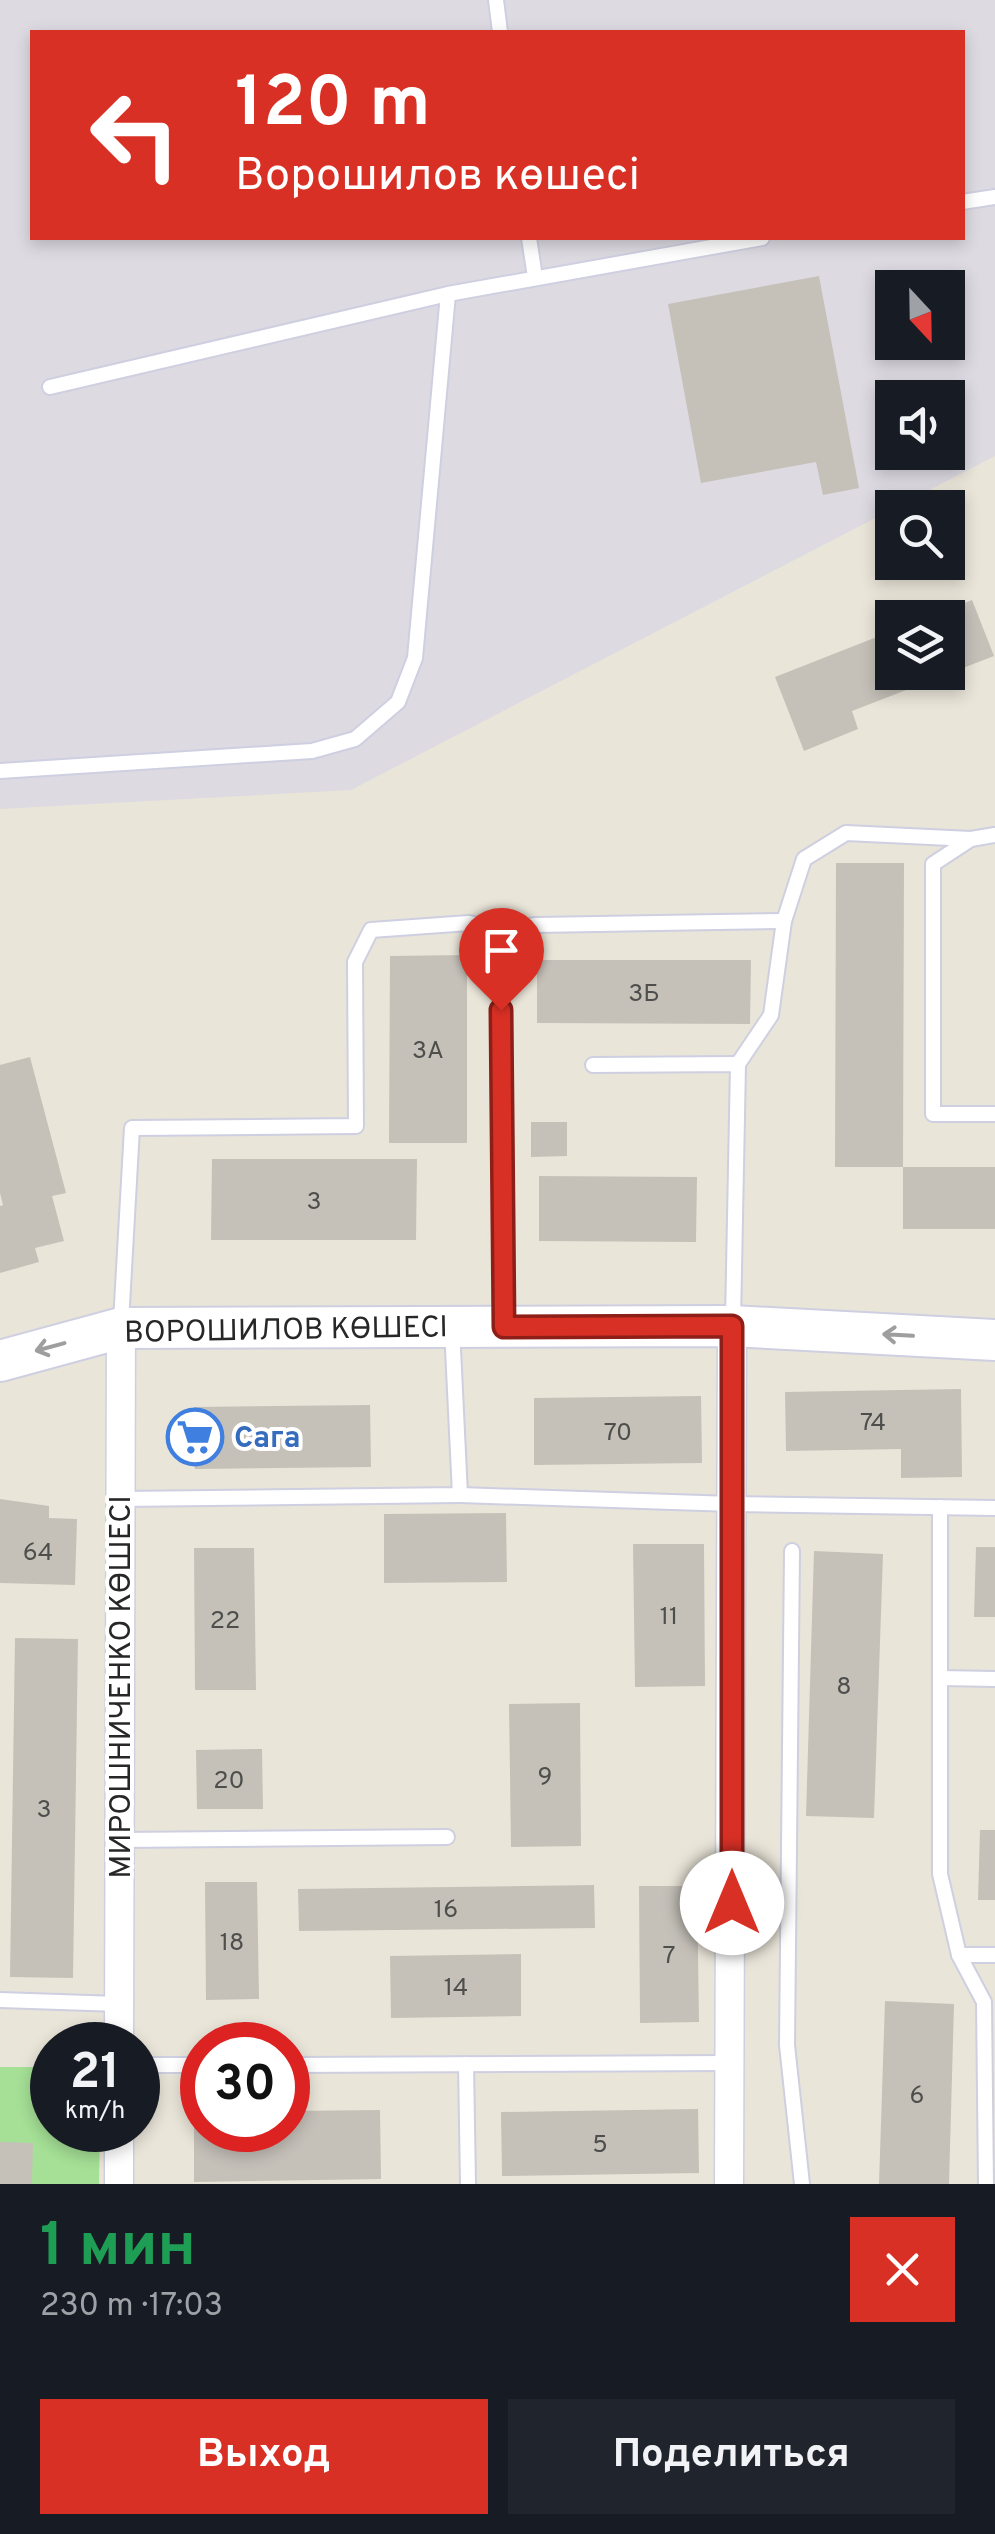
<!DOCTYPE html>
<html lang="ru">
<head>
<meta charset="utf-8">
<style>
  :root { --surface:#171b24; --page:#20242c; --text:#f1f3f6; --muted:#9ea1a6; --accent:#d93025 }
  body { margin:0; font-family:Overpass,sans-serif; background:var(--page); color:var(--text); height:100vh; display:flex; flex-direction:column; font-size:38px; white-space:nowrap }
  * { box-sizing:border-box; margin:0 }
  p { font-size:32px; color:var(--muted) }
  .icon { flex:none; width:55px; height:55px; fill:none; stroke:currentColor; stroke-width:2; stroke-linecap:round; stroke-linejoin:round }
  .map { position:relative; height:2184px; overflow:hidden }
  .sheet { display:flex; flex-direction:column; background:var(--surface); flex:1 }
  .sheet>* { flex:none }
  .guide { position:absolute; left:30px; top:30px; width:935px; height:210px; border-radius:0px; box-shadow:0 5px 15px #0003; background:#d93025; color:#fff; overflow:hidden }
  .needle { width:65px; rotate:158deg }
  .buttons { position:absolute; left:875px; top:270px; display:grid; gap:20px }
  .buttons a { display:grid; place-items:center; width:90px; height:90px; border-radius:0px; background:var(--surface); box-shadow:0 5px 15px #0003; font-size:50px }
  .speed { position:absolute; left:30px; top:2022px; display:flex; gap:20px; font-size:50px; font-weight:700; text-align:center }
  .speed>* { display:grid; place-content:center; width:130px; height:130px; border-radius:50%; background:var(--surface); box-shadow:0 5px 15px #0003; line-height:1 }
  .speed small { font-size:25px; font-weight:400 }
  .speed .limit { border:15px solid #d22; background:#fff; color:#111 }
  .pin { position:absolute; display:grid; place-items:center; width:85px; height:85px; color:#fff; margin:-102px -42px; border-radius:50% 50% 50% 0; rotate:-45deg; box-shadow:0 0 10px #0007 }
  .pin .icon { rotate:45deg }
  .me { position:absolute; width:110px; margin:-55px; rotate:0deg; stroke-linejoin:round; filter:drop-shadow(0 0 8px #0008) }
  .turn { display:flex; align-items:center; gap:35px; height:210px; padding:0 40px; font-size:45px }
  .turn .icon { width:130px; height:130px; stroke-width:2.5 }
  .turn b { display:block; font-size:70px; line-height:85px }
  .round { display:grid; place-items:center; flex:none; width:105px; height:105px; border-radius:0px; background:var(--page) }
  .summary { display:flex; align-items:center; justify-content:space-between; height:170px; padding:0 40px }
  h1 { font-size:60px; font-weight:700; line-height:75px; color:#1e9e55 }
  .cta { display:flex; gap:20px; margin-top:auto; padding:20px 40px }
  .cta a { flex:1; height:115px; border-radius:0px; background:var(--accent); color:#fff; font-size:40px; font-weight:700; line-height:115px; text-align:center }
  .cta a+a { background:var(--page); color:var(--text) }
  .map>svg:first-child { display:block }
  .industrial { fill:#dddae2; fill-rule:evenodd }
  .green { fill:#a5e096 }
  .building { fill:#c5c1b9 }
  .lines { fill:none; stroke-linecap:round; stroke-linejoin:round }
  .lane-casing { stroke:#cecfe0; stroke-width:18 }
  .street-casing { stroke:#cecfe0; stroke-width:31 }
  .secondary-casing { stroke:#cecfe0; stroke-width:44 }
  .lane { stroke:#fff; stroke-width:14 }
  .street { stroke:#fff; stroke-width:28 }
  .secondary { stroke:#fff; stroke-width:40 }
  .oneway { stroke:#9e9e9e }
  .route-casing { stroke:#8d1f18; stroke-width:25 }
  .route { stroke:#d93025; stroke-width:18 }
  .labels { text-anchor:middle; stroke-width:8; stroke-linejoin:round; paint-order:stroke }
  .number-label { font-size:25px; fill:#4e4e4c }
  .street-label { font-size:30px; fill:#272727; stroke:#fff }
  .shop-label { font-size:30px; font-weight:bold; fill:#366cbe; stroke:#fff; text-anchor:start }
</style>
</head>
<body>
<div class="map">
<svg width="995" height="2184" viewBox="0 0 995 2184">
  <rect width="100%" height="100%" fill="#eae5d9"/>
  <!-- industrial -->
  <path class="industrial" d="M0 0H995V456L351 790 0 809ZM32 32H962V238H32ZM892 288H948V342H892ZM892 398H948V452H892Z"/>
  <!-- green -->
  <polygon class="green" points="0,2067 52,2067 52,2130 100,2130 99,2184 0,2184"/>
  <!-- building -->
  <g class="building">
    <polygon points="819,276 859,488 823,495 816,462 701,483 668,304"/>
    <polygon points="972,600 994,656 852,711 858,729 804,751 775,677 892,631 892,672 948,672 948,618 929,617"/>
    <polygon points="836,863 904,863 903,1167 835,1167"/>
    <polygon points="467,955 467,1143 389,1143 390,956"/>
    <polygon points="537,960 751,960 750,1024 537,1023"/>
    <polygon points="30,1057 66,1193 52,1196 64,1241 35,1248 39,1262 0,1273 0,1206 3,1205 0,1193 0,1065"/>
    <polygon points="531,1122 567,1122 567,1156 531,1157"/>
    <polygon points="212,1159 417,1159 416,1240 211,1240"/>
    <rect x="903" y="1167" width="92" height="62"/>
    <polygon points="539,1176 697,1177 696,1242 539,1241"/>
    <polygon points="961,1389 962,1477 901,1478 901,1449 786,1451 785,1392"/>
    <polygon points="701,1396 702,1463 534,1465 534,1398"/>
    <polygon points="370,1405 371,1467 195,1469 194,1407"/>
    <polygon points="0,1499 49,1506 49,1518 77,1519 75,1585 0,1583"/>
    <polygon points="506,1513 507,1582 384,1583 384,1514"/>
    <polygon points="633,1544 704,1544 705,1686 635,1687"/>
    <polygon points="976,1547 995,1547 995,1617 974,1617"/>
    <polygon points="194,1548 254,1548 256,1690 195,1690"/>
    <polygon points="814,1551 883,1554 874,1818 806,1816"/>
    <polygon points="15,1638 78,1639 73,1978 10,1977"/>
    <polygon points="580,1703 581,1846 511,1847 509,1704"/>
    <polygon points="262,1749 263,1809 197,1809 196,1750"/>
    <polygon points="980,1830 995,1830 995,1900 978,1900"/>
    <polygon points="205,1882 257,1882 259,1999 206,2000"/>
    <polygon points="594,1885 595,1928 299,1931 298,1889"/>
    <polygon points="639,1886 697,1886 699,2022 640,2023"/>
    <polygon points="521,1954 521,2016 391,2018 390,1956"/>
    <polygon points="885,2001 954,2004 949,2184 879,2184"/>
    <polygon points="698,2109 699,2173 502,2176 501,2112"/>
    <polygon points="380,2110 381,2179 194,2182 194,2112 202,2112 202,2130 288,2130 288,2111"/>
    <polygon points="0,2142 33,2143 32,2184 0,2184"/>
  </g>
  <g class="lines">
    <!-- lane casing -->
    <g class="lane-casing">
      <g id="lane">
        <polyline points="496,0 500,32"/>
        <polyline points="962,202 995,197"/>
        <polyline points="529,238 535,277"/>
        <polyline points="50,387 448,294 762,238"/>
        <polyline points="0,771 312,751 355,739 398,702 415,658 448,294"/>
        <polyline points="995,835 971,839 933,864 933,1114 995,1114"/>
        <polyline points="500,930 504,1322"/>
        <polyline points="738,1064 771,1015 784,921 804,859 846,833 971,839"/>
        <polyline points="593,1065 738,1064 733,1321"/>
        <polyline points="121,1322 132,1128 356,1126 355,962 371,930 469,923 500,930 536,925 784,921"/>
        <polyline points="460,1495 732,1504 995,1508"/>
        <polyline points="120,1499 460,1495 452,1328"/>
        <polyline points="940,1507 940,1874 959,1955 984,2002 986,2184"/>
        <polyline points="792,1551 787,2045 802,2184"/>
        <polyline points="940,1678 995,1679"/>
        <polyline points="120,1840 447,1837"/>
        <polyline points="959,1955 995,1955"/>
        <polyline points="0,2000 119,2004"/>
        <polyline points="466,2064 468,2184"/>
        <polyline points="138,2065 202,2065"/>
        <polyline points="288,2065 731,2063"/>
      </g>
    </g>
    <!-- street casing -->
    <g class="street-casing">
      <g id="street">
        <polyline points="119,2045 121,1328"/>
        <polyline points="119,2184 119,2130"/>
        <polyline points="729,2184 732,1326"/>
      </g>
    </g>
    <!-- secondary casing -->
    <g class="secondary-casing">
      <polyline id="secondary" points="0,1361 121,1328 732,1326 995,1340"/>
    </g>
    <!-- lane -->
    <use href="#lane" class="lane"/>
    <!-- street -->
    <use href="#street" class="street"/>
    <!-- secondary -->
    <use href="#secondary" class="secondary"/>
  </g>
  <!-- one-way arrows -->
  <defs><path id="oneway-shaft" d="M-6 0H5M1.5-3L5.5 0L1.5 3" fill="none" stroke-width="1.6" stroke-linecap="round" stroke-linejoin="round" transform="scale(2.5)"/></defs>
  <g class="oneway">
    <use href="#oneway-shaft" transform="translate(898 1335) rotate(-177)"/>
    <use href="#oneway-shaft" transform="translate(50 1347) rotate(165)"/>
  </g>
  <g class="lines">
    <!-- route casing -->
    <g class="route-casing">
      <polyline id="route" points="501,1010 504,1327 732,1326 732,1903"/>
    </g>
    <!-- route -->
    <use href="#route" class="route"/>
  </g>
  <!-- icons -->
  <defs>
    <g id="supermarket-ring" transform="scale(2.875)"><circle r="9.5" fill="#fff" stroke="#3f7fe0" stroke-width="1.5"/><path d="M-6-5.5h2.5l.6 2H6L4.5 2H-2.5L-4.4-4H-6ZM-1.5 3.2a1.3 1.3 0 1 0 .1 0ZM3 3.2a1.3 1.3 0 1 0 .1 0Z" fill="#3f7fe0"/></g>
  </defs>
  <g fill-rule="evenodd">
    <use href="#supermarket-ring" x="195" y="1437"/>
  </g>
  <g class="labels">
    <!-- number labels -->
    <g class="number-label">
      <text x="644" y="1001">3Б</text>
      <text x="428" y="1058">3А</text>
      <text x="314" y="1209">3</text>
      <text x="873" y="1430">74</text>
      <text x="618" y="1440">70</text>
      <text x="38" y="1560">64</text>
      <text x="669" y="1624">11</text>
      <text x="225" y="1628">22</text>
      <text x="844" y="1694">8</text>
      <text x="545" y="1784">9</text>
      <text x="229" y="1788">20</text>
      <text x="44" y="1817">3</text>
      <text x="446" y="1917">16</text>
      <text x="232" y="1950">18</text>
      <text x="669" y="1963">7</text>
      <text x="456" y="1995">14</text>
      <text x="917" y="2103">6</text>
      <text x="600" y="2152">5</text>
    </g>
    <!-- street labels -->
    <g class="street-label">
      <text transform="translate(286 1329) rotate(-1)" y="10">ВОРОШИЛОВ КӨШЕСІ</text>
      <text transform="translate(120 1687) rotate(-90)" y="10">МИРОШНИЧЕНКО КӨШЕСІ</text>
    </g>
    <!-- shop labels -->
    <g class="shop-label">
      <text x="234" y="1447">Сага</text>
    </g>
  </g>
</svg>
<div class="buttons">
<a><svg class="needle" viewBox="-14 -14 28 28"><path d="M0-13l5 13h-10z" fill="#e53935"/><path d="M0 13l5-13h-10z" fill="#9ea1a6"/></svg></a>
<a><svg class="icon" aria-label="sound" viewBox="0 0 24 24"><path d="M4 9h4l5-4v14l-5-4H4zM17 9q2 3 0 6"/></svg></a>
<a><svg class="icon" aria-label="search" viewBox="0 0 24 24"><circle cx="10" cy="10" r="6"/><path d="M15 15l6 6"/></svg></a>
<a><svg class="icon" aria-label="layers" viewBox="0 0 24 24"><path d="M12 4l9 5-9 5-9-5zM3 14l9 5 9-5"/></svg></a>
</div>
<div class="speed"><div>21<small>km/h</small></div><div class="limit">30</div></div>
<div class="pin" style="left:501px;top:1010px;background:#d93025"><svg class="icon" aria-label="arrive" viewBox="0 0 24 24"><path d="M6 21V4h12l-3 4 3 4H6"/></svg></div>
<svg class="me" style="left:732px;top:1903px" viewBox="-20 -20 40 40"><circle r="19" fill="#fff"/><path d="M0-13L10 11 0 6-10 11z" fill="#d93025"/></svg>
<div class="guide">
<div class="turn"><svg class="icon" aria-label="left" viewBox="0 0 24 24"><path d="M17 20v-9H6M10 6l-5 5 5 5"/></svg><div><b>120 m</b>Ворошилов көшесі</div></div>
</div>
</div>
<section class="sheet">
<div class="summary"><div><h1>1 мин</h1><p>230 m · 17:03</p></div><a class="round" style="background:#d93025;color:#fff"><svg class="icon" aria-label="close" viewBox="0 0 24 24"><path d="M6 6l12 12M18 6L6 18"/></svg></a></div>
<div class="cta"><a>Выход</a><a>Поделиться</a></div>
</section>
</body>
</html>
